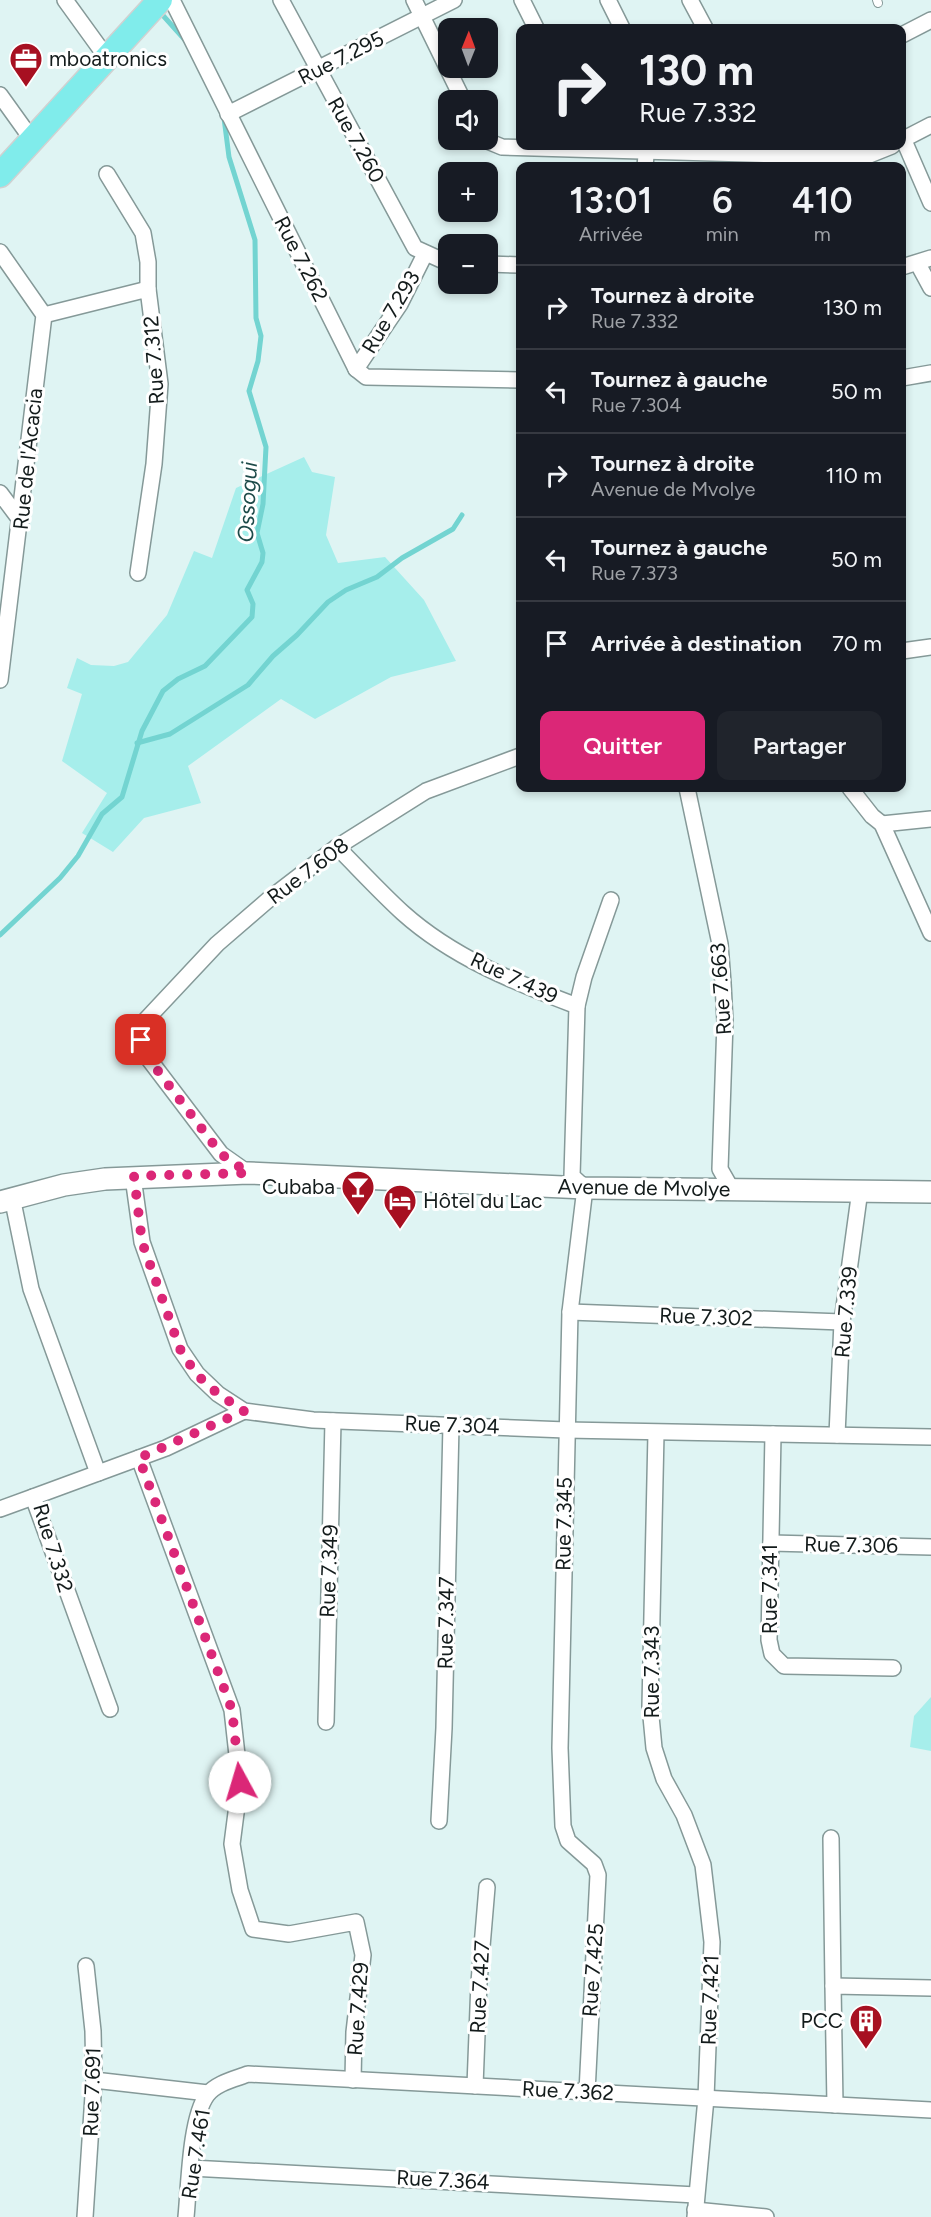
<!DOCTYPE html>
<html lang="fr">
<head>
<meta charset="utf-8">
<style>
  :root { --surface:#171b24; --page:#20242c; --text:#f1f3f6; --muted:#9ea1a6; --line:#363941; --accent:#db2777 }
  body { margin:0; font-family:Figtree,sans-serif; background:var(--page); color:var(--text); height:100vh; display:flex; flex-direction:column; font-size:22px; white-space:nowrap }
  * { box-sizing:border-box; margin:0 }
  p { font-size:20px; color:var(--muted) }
  .icon { flex:none; width:33px; height:33px; fill:none; stroke:currentColor; stroke-width:2; stroke-linecap:round; stroke-linejoin:round }
  .map { position:relative; flex:1; overflow:hidden }
  .side { position:absolute; left:516px; top:162px; width:390px; height:630px; display:flex; flex-direction:column; background:var(--surface); border-radius:12px; box-shadow:0 3px 9px #0003 }
  .side>* { flex:none }
  .hud { position:absolute; left:516px; top:24px; width:390px; height:126px; border-radius:12px; box-shadow:0 3px 9px #0003; background:#171b24; color:var(--text); overflow:hidden }
  .needle { width:39px; rotate:1deg }
  .buttons { position:absolute; left:438px; top:18px; display:grid; gap:12px }
  .buttons a { display:grid; place-items:center; width:60px; height:60px; border-radius:12px; background:var(--surface); box-shadow:0 3px 9px #0003; font-size:30px }
  .pin { position:absolute; display:grid; place-items:center; width:51px; height:51px; color:#fff; margin:-26px; border-radius:12px; box-shadow:0 3px 9px #0006 }
  .me { position:absolute; width:66px; margin:-33px; rotate:354deg; stroke-linejoin:round; filter:drop-shadow(0 0 4px #0008) }
  .turn { display:flex; align-items:center; gap:21px; height:126px; padding:0 24px; font-size:27px }
  .turn .icon { width:78px; height:78px; stroke-width:2.5 }
  .turn b { display:block; font-size:42px; line-height:51px }
  .eta { display:flex; justify-content:space-evenly; align-items:center; height:102px; text-align:center }
  .eta b { font-size:36px; font-weight:600; line-height:42px }
  .primary-button { display:flex; gap:12px; margin-top:auto; padding:12px 24px }
  .primary-button a { flex:1; height:69px; border-radius:12px; background:var(--accent); color:#fff; font-size:24px; font-weight:600; line-height:69px; text-align:center }
  .primary-button a+a { background:var(--page); color:var(--text) }
  ul { padding:0; list-style:none }
  li { display:flex; align-items:center; gap:18px; height:84px; padding:0 24px; border-top:2px solid var(--line) }
  li div { flex:1 }
  li b { display:block; font-size:22px }
  li em { font-style:normal }
  .map>svg:first-child { display:block }
  .green { fill:#a6eeeb }
  .lines { fill:none; stroke-linecap:round; stroke-linejoin:round }
  .stream { stroke:#73d4d1; stroke-width:5 }
  .service-casing { stroke:#859998; stroke-width:10 }
  .minor-casing { stroke:#859998; stroke-width:18 }
  .secondary-casing { stroke:#859998; stroke-width:24 }
  .primary-casing { stroke:#d0d1d1; stroke-width:27 }
  .service { stroke:#fff; stroke-width:8 }
  .minor { stroke:#fff; stroke-width:15 }
  .secondary { stroke:#fff; stroke-width:21 }
  .primary { stroke:#80eceb; stroke-width:24 }
  .route { stroke:#db2777; stroke-width:10; stroke-dasharray:0 18 }
  .labels { text-anchor:middle; stroke-width:6; stroke-linejoin:round; paint-order:stroke }
  .street-label { font-size:21px; fill:#131b1b; stroke:#fff }
  .poi-label { font-size:21px; fill:#131b1b; stroke:#fff; text-anchor:start }
  .water-label { font-size:22px; font-style:italic; fill:#1e4b4a; stroke:#fff }
</style>
</head>
<body>
<div class="map">
<svg width="931" height="2217" viewBox="0 0 931 2217">
  <rect width="100%" height="100%" fill="#dff4f3"/>
  <!-- green -->
  <g class="green">
    <polygon points="304,457 312,472 335,477 326,535 338,563 385,557 424,600 456,661 391,677 315,719 281,699 188,766 201,803 144,818 113,852 82,833 107,793 62,761 82,694 67,688 77,658 91,665 114,666 128,662 167,615 194,551 212,558 236,488"/>
    <polygon points="931,1697 931,1751 910,1747 914,1716"/>
  </g>
  <g class="lines">
    <!-- stream -->
    <g class="stream">
      <polyline points="159,11 185,40"/>
      <polyline points="137,743 170,734 248,685 273,656 297,635 328,602 346,590 377,577 402,558 453,529 462,515"/>
      <polyline points="0,935 60,878 78,856 102,814 122,797 142,731 163,691 178,679 205,666 252,617 253,604 247,590 262,562 263,553 257,533 263,504 266,447 249,391 258,361 261,336 256,318 255,240 229,157 224,118"/>
    </g>
    <!-- service casing -->
    <g class="service-casing">
      <polyline id="service" points="877,0 878,3"/>
    </g>
    <!-- minor casing -->
    <g class="minor-casing">
      <g id="minor">
        <polyline points="65,0 107,58"/>
        <polyline points="172,0 356,369 366,377 520,380"/>
        <polyline points="281,0 415,248 448,263"/>
        <polyline points="414,0 463,100"/>
        <polyline points="522,0 536,28"/>
        <polyline points="608,0 622,28"/>
        <polyline points="690,0 705,28"/>
        <polyline points="902,35 931,20"/>
        <polyline points="0,95 33,141"/>
        <polyline points="228,114 454,0"/>
        <polyline points="902,136 931,203"/>
        <polyline points="485,140 502,147 854,157 867,156 892,146"/>
        <polyline points="902,140 931,125"/>
        <polyline points="645,166 647,146"/>
        <polyline points="107,174 143,233 148,262 148,289"/>
        <polyline points="0,252 44,315 0,680"/>
        <polyline points="488,264 520,265"/>
        <polyline points="918,264 931,288"/>
        <polyline points="902,267 931,258"/>
        <polyline points="44,315 148,289 160,384 154,464 138,573"/>
        <polyline points="356,369 400,304 425,254"/>
        <polyline points="902,378 931,373"/>
        <polyline points="0,493 21,521"/>
        <polyline points="902,651 931,647"/>
        <polyline points="687,788 720,944 723,983 725,1022 720,1169 732,1190"/>
        <polyline points="850,788 872,816 882,824 931,933"/>
        <polyline points="882,824 931,819"/>
        <path d="M337 847C359 869 380 892 403 913 452 957 516 983 577 1006L572 1176 585 1188 570 1312 560 1748 563 1826 568 1841 594 1864 598 1875 587 2092"/>
        <polyline points="577,1006 584,977 611,900"/>
        <polyline points="248,1173 221,1154 145,1054 141,1040 143,1023 217,944 268,900 337,847 426,791 520,756"/>
        <polyline points="133,1177 142,1242 180,1349 197,1374 218,1394 244,1411 313,1420 566,1430 931,1437"/>
        <polyline points="12,1197 31,1289 98,1473"/>
        <polyline points="570,1312 842,1322"/>
        <polyline points="656,1433 650,1706 654,1748 664,1779 684,1815 703,1865 712,1942 706,2098 695,2217"/>
        <polyline points="773,1434 769,1640 772,1654 784,1666 893,1668"/>
        <polyline points="837,1435 842,1322 860,1190"/>
        <polyline points="139,1458 232,1710 240,1782 232,1844 240,1890 253,1929 289,1934 356,1922 363,1955 354,2032 353,2080"/>
        <polyline points="0,1509 33,1497"/>
        <polyline points="771,1543 931,1547"/>
        <polyline points="110,1709 33,1497 166,1448 244,1411"/>
        <polyline points="326,1722 333,1421"/>
        <polyline points="439,1821 444,1728 451,1425"/>
        <polyline points="831,1838 833,1986"/>
        <polyline points="94,2080 208,2093"/>
        <polyline points="475,2086 479,1982 487,1887"/>
        <polyline points="835,2105 833,1986 931,1988"/>
        <polyline points="191,2168 696,2195"/>
        <polyline points="695,2210 766,2217"/>
        <polyline points="85,2217 94,2080 93,2031 86,1966"/>
        <path d="M186 2217C189 2187 190 2118 207 2095 216 2083 235 2079 248 2074L931 2110"/>
      </g>
    </g>
    <!-- secondary casing -->
    <g class="secondary-casing">
      <polyline id="secondary" points="0,1202 64,1185 105,1179 248,1173 585,1188 931,1192"/>
    </g>
    <!-- primary casing -->
    <g class="primary-casing">
      <polyline id="primary" points="0,175 160,0"/>
    </g>
    <!-- service -->
    <use href="#service" class="service"/>
    <!-- minor -->
    <use href="#minor" class="minor"/>
    <!-- secondary -->
    <use href="#secondary" class="secondary"/>
    <!-- primary -->
    <use href="#primary" class="primary"/>
  </g>
  <g class="lines">
    <!-- route -->
    <polyline class="route" points="141,1040 145,1054 221,1154 248,1173 134,1176 142,1242 180,1349 196,1374 218,1394 244,1411 139,1458 232,1710 240,1782"/>
  </g>
  <!-- icons -->
  <defs>
    <g id="office-pin" transform="scale(1.725)"><path d="M0 17L-7.5 6A9.5 9.5 0 1 1 7.5 6Z" fill="#a71021" stroke="#fff"/><path d="M-6-3h4V-5.5h4V-3h4V5H-6ZM-1-4.5V-3h2v-1.5ZM-6 0V1H6V0Z" fill="#fff"/></g>
    <g id="bar-pin" transform="scale(1.725)"><path d="M0 17L-7.5 6A9.5 9.5 0 1 1 7.5 6Z" fill="#a71021" stroke="#fff"/><path d="M-6-5H6L.8 .8V4.5H3.5V6h-7V4.5H-.8V.8Z" fill="#fff"/></g>
    <g id="hotel-pin" transform="scale(1.725)"><path d="M0 17L-7.5 6A9.5 9.5 0 1 1 7.5 6Z" fill="#a71021" stroke="#fff"/><path d="M-6-4.5h1.5V1H6V5H4.5V3h-9V5H-6ZM-4 0a1.8 1.8 0 1 1 3.6 0ZM.5 0V-2.5h3Q6-2.5 6 0Z" fill="#fff"/></g>
    <g id="building-pin" transform="scale(1.725)"><path d="M0 17L-7.5 6A9.5 9.5 0 1 1 7.5 6Z" fill="#a71021" stroke="#fff"/><path d="M-4-6H4V6H1V3H-1V6H-4ZM-2.5-4.3h1.7v1.8h-1.7ZM.8-4.3h1.7v1.8H.8ZM-2.5-1h1.7V.8h-1.7ZM.8-1h1.7V.8H.8Z" fill="#fff"/></g>
  </defs>
  <g fill-rule="evenodd">
    <use href="#office-pin" x="26" y="59"/>
    <use href="#bar-pin" x="358" y="1187"/>
    <use href="#hotel-pin" x="400" y="1201"/>
    <use href="#building-pin" x="866" y="2021"/>
  </g>
  <g class="labels">
    <!-- street labels -->
    <g class="street-label">
      <text transform="translate(341 58) rotate(-27)" y="7">Rue 7.295</text>
      <text transform="translate(356 140) rotate(61)" y="7">Rue 7.260</text>
      <text transform="translate(301 259) rotate(63)" y="7">Rue 7.262</text>
      <text transform="translate(391 312) rotate(-59)" y="7">Rue 7.293</text>
      <text transform="translate(154 360) rotate(-94)" y="7">Rue 7.312</text>
      <text transform="translate(28 459) rotate(-84)" y="7">Rue de l'Acacia</text>
      <text transform="translate(308 871) rotate(-37)" y="7">Rue 7.608</text>
      <text transform="translate(514 978) rotate(25)" y="7">Rue 7.439</text>
      <text transform="translate(721 989) rotate(-94)" y="7">Rue 7.663</text>
      <text transform="translate(644 1188) rotate(1)" y="7">Avenue de Mvolye</text>
      <text transform="translate(846 1312) rotate(-85)" y="7">Rue 7.339</text>
      <text transform="translate(706 1317) rotate(2)" y="7">Rue 7.302</text>
      <text transform="translate(452 1425) rotate(2)" y="7">Rue 7.304</text>
      <text transform="translate(564 1524) rotate(-89)" y="7">Rue 7.345</text>
      <text transform="translate(851 1545) rotate(1)" y="7">Rue 7.306</text>
      <text transform="translate(53 1548) rotate(73)" y="7">Rue 7.332</text>
      <text transform="translate(329 1571) rotate(-88)" y="7">Rue 7.349</text>
      <text transform="translate(770 1589) rotate(-90)" y="7">Rue 7.341</text>
      <text transform="translate(446 1623) rotate(-89)" y="7">Rue 7.347</text>
      <text transform="translate(652 1672) rotate(-90)" y="7">Rue 7.343</text>
      <text transform="translate(593 1970) rotate(-86)" y="7">Rue 7.425</text>
      <text transform="translate(480 1987) rotate(-87)" y="7">Rue 7.427</text>
      <text transform="translate(710 2000) rotate(-88)" y="7">Rue 7.421</text>
      <text transform="translate(358 2009) rotate(-86)" y="7">Rue 7.429</text>
      <text transform="translate(568 2091) rotate(3)" y="7">Rue 7.362</text>
      <text transform="translate(92 2092) rotate(-88)" y="7">Rue 7.691</text>
      <text transform="translate(196 2154) rotate(-81)" y="7">Rue 7.461</text>
      <text transform="translate(443 2180) rotate(3)" y="7">Rue 7.364</text>
    </g>
    <!-- poi labels -->
    <g class="poi-label">
      <text x="49" y="66">mboatronics</text>
      <text x="335" y="1194" text-anchor="end">Cubaba</text>
      <text x="423" y="1208">Hôtel du Lac</text>
      <text x="843" y="2028" text-anchor="end">PCC</text>
    </g>
    <!-- water labels -->
    <g class="water-label">
      <text transform="translate(247 502) rotate(-87)" y="8">Ossogui</text>
    </g>
  </g>
</svg>
<div class="buttons">
<a><svg class="needle" viewBox="-14 -14 28 28"><path d="M0-13l5 13h-10z" fill="#e53935"/><path d="M0 13l5-13h-10z" fill="#9ea1a6"/></svg></a>
<a><svg class="icon" aria-label="sound" viewBox="0 0 24 24"><path d="M4 9h4l5-4v14l-5-4H4zM17 9q2 3 0 6"/></svg></a>
<a>+</a>
<a>−</a>
</div>
<div class="pin" style="left:141px;top:1040px;background:#d93025"><svg class="icon" aria-label="arrive" viewBox="0 0 24 24"><path d="M6 21V4h12l-3 4 3 4H6"/></svg></div>
<svg class="me" style="left:240px;top:1782px" viewBox="-20 -20 40 40"><circle r="19" fill="#fff"/><path d="M0-13L10 11 0 6-10 11z" fill="#db2777"/></svg>
<div class="hud">
<div class="turn"><svg class="icon" aria-label="right" viewBox="0 0 24 24"><path d="M7 20v-9h11M14 6l5 5-5 5"/></svg><div><b>130 m</b>Rue 7.332</div></div>
</div>
<section class="side">
<div class="eta">
<div><b>13:01</b><p>Arrivée</p></div>
<div><b>6</b><p>min</p></div>
<div><b>410</b><p>m</p></div>
</div>
<ul>
<li><svg class="icon" aria-label="right" viewBox="0 0 24 24"><path d="M7 20v-9h11M14 6l5 5-5 5"/></svg><div><b>Tournez à droite</b><p>Rue 7.332</p></div><em>130 m</em></li>
<li><svg class="icon" aria-label="left" viewBox="0 0 24 24"><path d="M17 20v-9H6M10 6l-5 5 5 5"/></svg><div><b>Tournez à gauche</b><p>Rue 7.304</p></div><em>50 m</em></li>
<li><svg class="icon" aria-label="right" viewBox="0 0 24 24"><path d="M7 20v-9h11M14 6l5 5-5 5"/></svg><div><b>Tournez à droite</b><p>Avenue de Mvolye</p></div><em>110 m</em></li>
<li><svg class="icon" aria-label="left" viewBox="0 0 24 24"><path d="M17 20v-9H6M10 6l-5 5 5 5"/></svg><div><b>Tournez à gauche</b><p>Rue 7.373</p></div><em>50 m</em></li>
<li><svg class="icon" aria-label="arrive" viewBox="0 0 24 24"><path d="M6 21V4h12l-3 4 3 4H6"/></svg><div><b>Arrivée à destination</b></div><em>70 m</em></li>
</ul>
<div class="primary-button"><a>Quitter</a><a>Partager</a></div>
</section>
</div>
</body>
</html>
